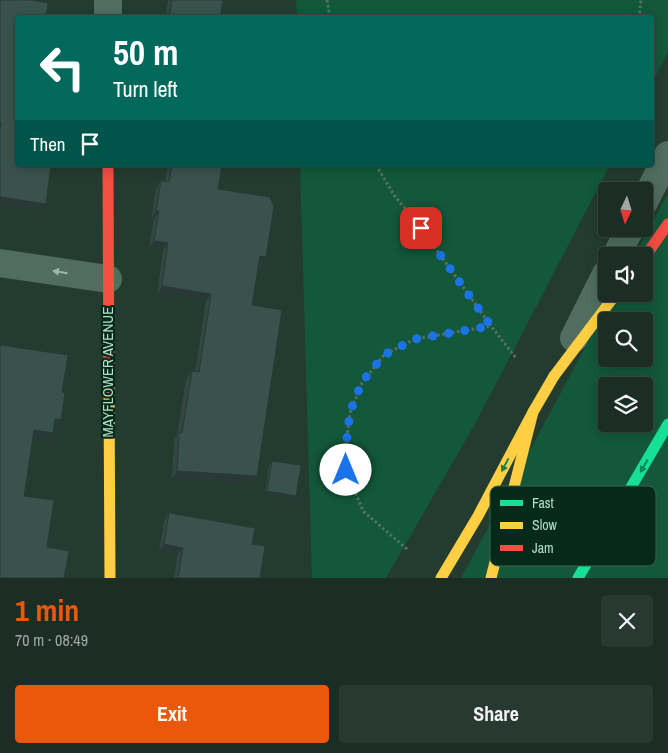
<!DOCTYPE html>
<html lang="en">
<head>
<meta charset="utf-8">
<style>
  :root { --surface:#1b2d24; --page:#283931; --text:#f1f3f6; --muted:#a0a8a6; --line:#394941; --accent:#ea580c }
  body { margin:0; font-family:"Archivo Narrow",sans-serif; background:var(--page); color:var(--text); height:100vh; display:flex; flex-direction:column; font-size:19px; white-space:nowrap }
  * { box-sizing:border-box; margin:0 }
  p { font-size:16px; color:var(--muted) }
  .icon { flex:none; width:28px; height:28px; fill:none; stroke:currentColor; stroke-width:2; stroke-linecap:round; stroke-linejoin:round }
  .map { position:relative; height:578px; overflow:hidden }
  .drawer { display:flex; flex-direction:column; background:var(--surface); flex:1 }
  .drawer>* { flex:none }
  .hud { position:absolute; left:15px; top:15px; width:639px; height:152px; border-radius:5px; box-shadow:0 2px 12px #0003,0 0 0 1px var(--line); background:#00695c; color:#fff; overflow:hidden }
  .needle { width:32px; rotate:184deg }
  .buttons { position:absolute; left:598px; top:182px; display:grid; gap:10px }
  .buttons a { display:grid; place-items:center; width:55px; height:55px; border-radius:5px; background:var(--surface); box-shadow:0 2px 12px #0003,0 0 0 1px var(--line); font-size:25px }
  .pin { position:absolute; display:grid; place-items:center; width:42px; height:42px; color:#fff; margin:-21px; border-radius:10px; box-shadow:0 2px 8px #0006 }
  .me { position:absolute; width:55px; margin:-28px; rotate:0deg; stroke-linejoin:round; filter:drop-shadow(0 0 4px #0008) }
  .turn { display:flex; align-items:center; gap:18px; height:105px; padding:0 15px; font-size:22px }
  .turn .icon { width:65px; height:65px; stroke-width:2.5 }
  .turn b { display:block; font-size:35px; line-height:42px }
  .then { display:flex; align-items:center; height:48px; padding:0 15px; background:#0003; gap:10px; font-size:19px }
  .round { display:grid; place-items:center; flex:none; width:52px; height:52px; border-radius:5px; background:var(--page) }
  .headline { display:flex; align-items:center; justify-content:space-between; height:85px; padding:0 15px }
  h1 { font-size:30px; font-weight:700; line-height:38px; color:var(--accent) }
  .primary-button { display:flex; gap:10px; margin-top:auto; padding:10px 15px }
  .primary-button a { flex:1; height:58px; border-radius:5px; background:var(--accent); color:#fff; font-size:20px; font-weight:700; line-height:58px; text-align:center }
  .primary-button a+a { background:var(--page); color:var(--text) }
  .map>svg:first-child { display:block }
  .green { fill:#13583a; fill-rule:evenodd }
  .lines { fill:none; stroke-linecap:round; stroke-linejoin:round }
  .path { stroke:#586f63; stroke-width:3; stroke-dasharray:2.5 2.5; stroke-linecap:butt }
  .street { stroke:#506d5f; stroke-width:28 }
  .fast { stroke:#16e098; stroke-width:11 }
  .slow { stroke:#ffcf43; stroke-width:11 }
  .jam { stroke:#f24e42; stroke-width:11 }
  .wall { fill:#324742 }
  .shaded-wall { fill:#293936 }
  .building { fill:#3a524d; stroke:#293936 }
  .oneway { fill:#97bba7 }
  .oneway2 { fill:#0e8559 }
  .route { stroke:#1a73e8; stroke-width:9; stroke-dasharray:0 16.2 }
  .labels { text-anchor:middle; stroke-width:4.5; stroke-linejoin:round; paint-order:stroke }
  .street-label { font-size:15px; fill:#b6ddc6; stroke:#062a1a }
  .key { fill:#062a1a; stroke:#3b604e; stroke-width:1 }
  .key-label { font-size:14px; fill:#b6ddc6 }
</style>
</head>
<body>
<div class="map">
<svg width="668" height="578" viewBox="0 0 668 578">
  <rect width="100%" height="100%" fill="#243c30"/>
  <!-- green -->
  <g class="green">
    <polygon points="296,0 668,0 668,52 651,85 651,18 297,17"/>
    <polygon points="300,165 610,165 476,422 386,578 312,578"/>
    <path d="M668 193V578H461L614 294H644V256H634ZM606 321H644V359H606ZM606 386H644V424H606Z"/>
  </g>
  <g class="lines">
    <!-- path -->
    <g class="path">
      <polyline points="327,0 330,18"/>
      <polyline points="639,18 641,0"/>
      <polyline points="376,165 394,195 421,228 491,326 516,358"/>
      <polyline points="407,549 363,511 346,470 347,437 350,413 362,383 384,355 415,339 491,326"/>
    </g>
    <!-- street -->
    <g class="street">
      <polyline points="108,18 108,0"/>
      <polyline points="644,202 668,155"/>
      <polyline points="616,256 630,229"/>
      <polyline points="0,263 108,279"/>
      <polyline points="574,338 606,274"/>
    </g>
    <!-- fast -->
    <polyline class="fast" points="578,578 668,424"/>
    <!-- slow -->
    <g class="slow">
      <polyline points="554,376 616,294"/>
      <polyline points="109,390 110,578"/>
      <polyline points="441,578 478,516 533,412 554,376"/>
      <polyline points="491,578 533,412"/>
    </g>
    <!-- jam -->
    <g class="jam">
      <polyline points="108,165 109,390"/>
      <polyline points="644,258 668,224"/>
    </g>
  </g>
  <!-- wall -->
  <g class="wall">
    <polygon points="168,0 223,0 220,18 165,18"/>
    <polygon points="168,165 222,165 218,189 266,257 261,265 259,264 252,305 252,483 172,479 174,440 177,436 186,379 192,371 195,372 206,301 157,294 163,250 149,248 154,219 151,219 156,188 161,181 165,181"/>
    <polygon points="272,461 293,500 265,495 269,465"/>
    <polygon points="169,513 252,544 260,578 174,578 177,555 159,552 164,521"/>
  </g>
  <!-- shaded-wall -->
  <g class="shaded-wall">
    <polygon points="170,14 182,16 181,18 168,18"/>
    <polygon points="0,197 46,204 40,211 0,205"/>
    <polygon points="156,211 159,211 154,219 151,219"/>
    <polygon points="154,241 168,243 163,250 149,248"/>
    <polygon points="260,256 266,257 261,265 255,264"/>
    <polygon points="162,286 211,294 206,301 157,294"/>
    <polygon points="55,419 61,420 56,428 49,427"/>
    <polygon points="34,430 53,433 47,441 29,438"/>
    <polygon points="177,471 257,476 252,483 172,479"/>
    <polygon points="267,491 296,496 293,500 265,495"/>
    <polygon points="164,544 183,548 177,555 159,552"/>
  </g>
  <!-- building -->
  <g class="building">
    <polygon points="0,0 31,0 48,3 46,18 18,18 18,165 51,165 46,204 0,197 0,129 1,123 0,123"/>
    <polygon points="172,0 223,0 220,18 181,18 182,16 170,14"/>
    <polygon points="172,165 222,165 218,189 270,197 274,207 266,257 260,256 252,305 282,310 257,476 177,471 179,433 182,433 192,371 199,372 211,294 162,286 168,243 154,241 159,211 156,211 161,181 169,182"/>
    <polygon points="0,345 68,355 62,392 65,393 61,420 55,419 53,433 34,430 24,496 54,500 47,547 69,551 64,578 0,578"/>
    <polygon points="272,461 301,465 296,496 267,491"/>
    <polygon points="169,513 255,528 252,544 265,546 260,578 178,578 183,548 164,544"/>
  </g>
  <!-- one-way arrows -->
  <defs><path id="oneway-solid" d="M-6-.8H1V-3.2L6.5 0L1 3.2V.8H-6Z" transform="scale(1.25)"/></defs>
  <use class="oneway" href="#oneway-solid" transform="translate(60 272) rotate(-171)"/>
  <g class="oneway2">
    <use href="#oneway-solid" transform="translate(505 465) rotate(118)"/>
    <use href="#oneway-solid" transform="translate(644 466) rotate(120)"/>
  </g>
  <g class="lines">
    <!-- route -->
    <polyline class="route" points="346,470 347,437 350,412 362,382 384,355 415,339 491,326 421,228"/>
  </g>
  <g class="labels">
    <!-- street labels -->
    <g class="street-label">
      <text transform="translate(108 372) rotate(-90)" y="5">MAYFLOWER AVENUE</text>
    </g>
  </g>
  <!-- legend -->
  <rect x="490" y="486" width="166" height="80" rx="8" class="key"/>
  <rect x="500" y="500" width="23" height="6" fill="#16e098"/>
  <rect x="500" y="522" width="23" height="7" fill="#ffcf43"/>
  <rect x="500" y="545" width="23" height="6" fill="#f24e42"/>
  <g class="key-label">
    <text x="532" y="508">Fast</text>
    <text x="532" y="530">Slow</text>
    <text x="532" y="553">Jam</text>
  </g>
</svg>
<div class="buttons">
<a><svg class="needle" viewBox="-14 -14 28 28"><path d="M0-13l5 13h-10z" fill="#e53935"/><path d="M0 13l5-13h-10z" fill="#a0a8a6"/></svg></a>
<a><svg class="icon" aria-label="sound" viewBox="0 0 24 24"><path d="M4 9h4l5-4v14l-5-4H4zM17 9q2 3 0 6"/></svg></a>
<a><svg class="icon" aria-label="search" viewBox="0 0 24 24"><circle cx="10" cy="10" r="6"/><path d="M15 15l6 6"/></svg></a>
<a><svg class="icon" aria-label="layers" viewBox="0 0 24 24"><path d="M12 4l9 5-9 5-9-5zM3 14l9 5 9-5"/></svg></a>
</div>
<div class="pin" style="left:421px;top:228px;background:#d93025"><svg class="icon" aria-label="arrive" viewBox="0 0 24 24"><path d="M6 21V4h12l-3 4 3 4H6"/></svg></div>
<svg class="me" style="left:346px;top:470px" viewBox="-20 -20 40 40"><circle r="19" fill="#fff"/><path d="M0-13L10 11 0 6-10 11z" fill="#1a73e8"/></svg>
<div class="hud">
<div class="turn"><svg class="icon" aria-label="left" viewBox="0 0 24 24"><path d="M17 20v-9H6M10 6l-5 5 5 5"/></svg><div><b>50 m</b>Turn left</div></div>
<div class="then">Then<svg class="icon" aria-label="arrive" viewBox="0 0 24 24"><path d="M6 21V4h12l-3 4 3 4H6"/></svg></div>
</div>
</div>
<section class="drawer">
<div class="headline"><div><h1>1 min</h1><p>70 m · 08:49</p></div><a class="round"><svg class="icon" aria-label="close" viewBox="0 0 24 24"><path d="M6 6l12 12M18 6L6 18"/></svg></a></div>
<div class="primary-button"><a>Exit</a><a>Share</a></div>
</section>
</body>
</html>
